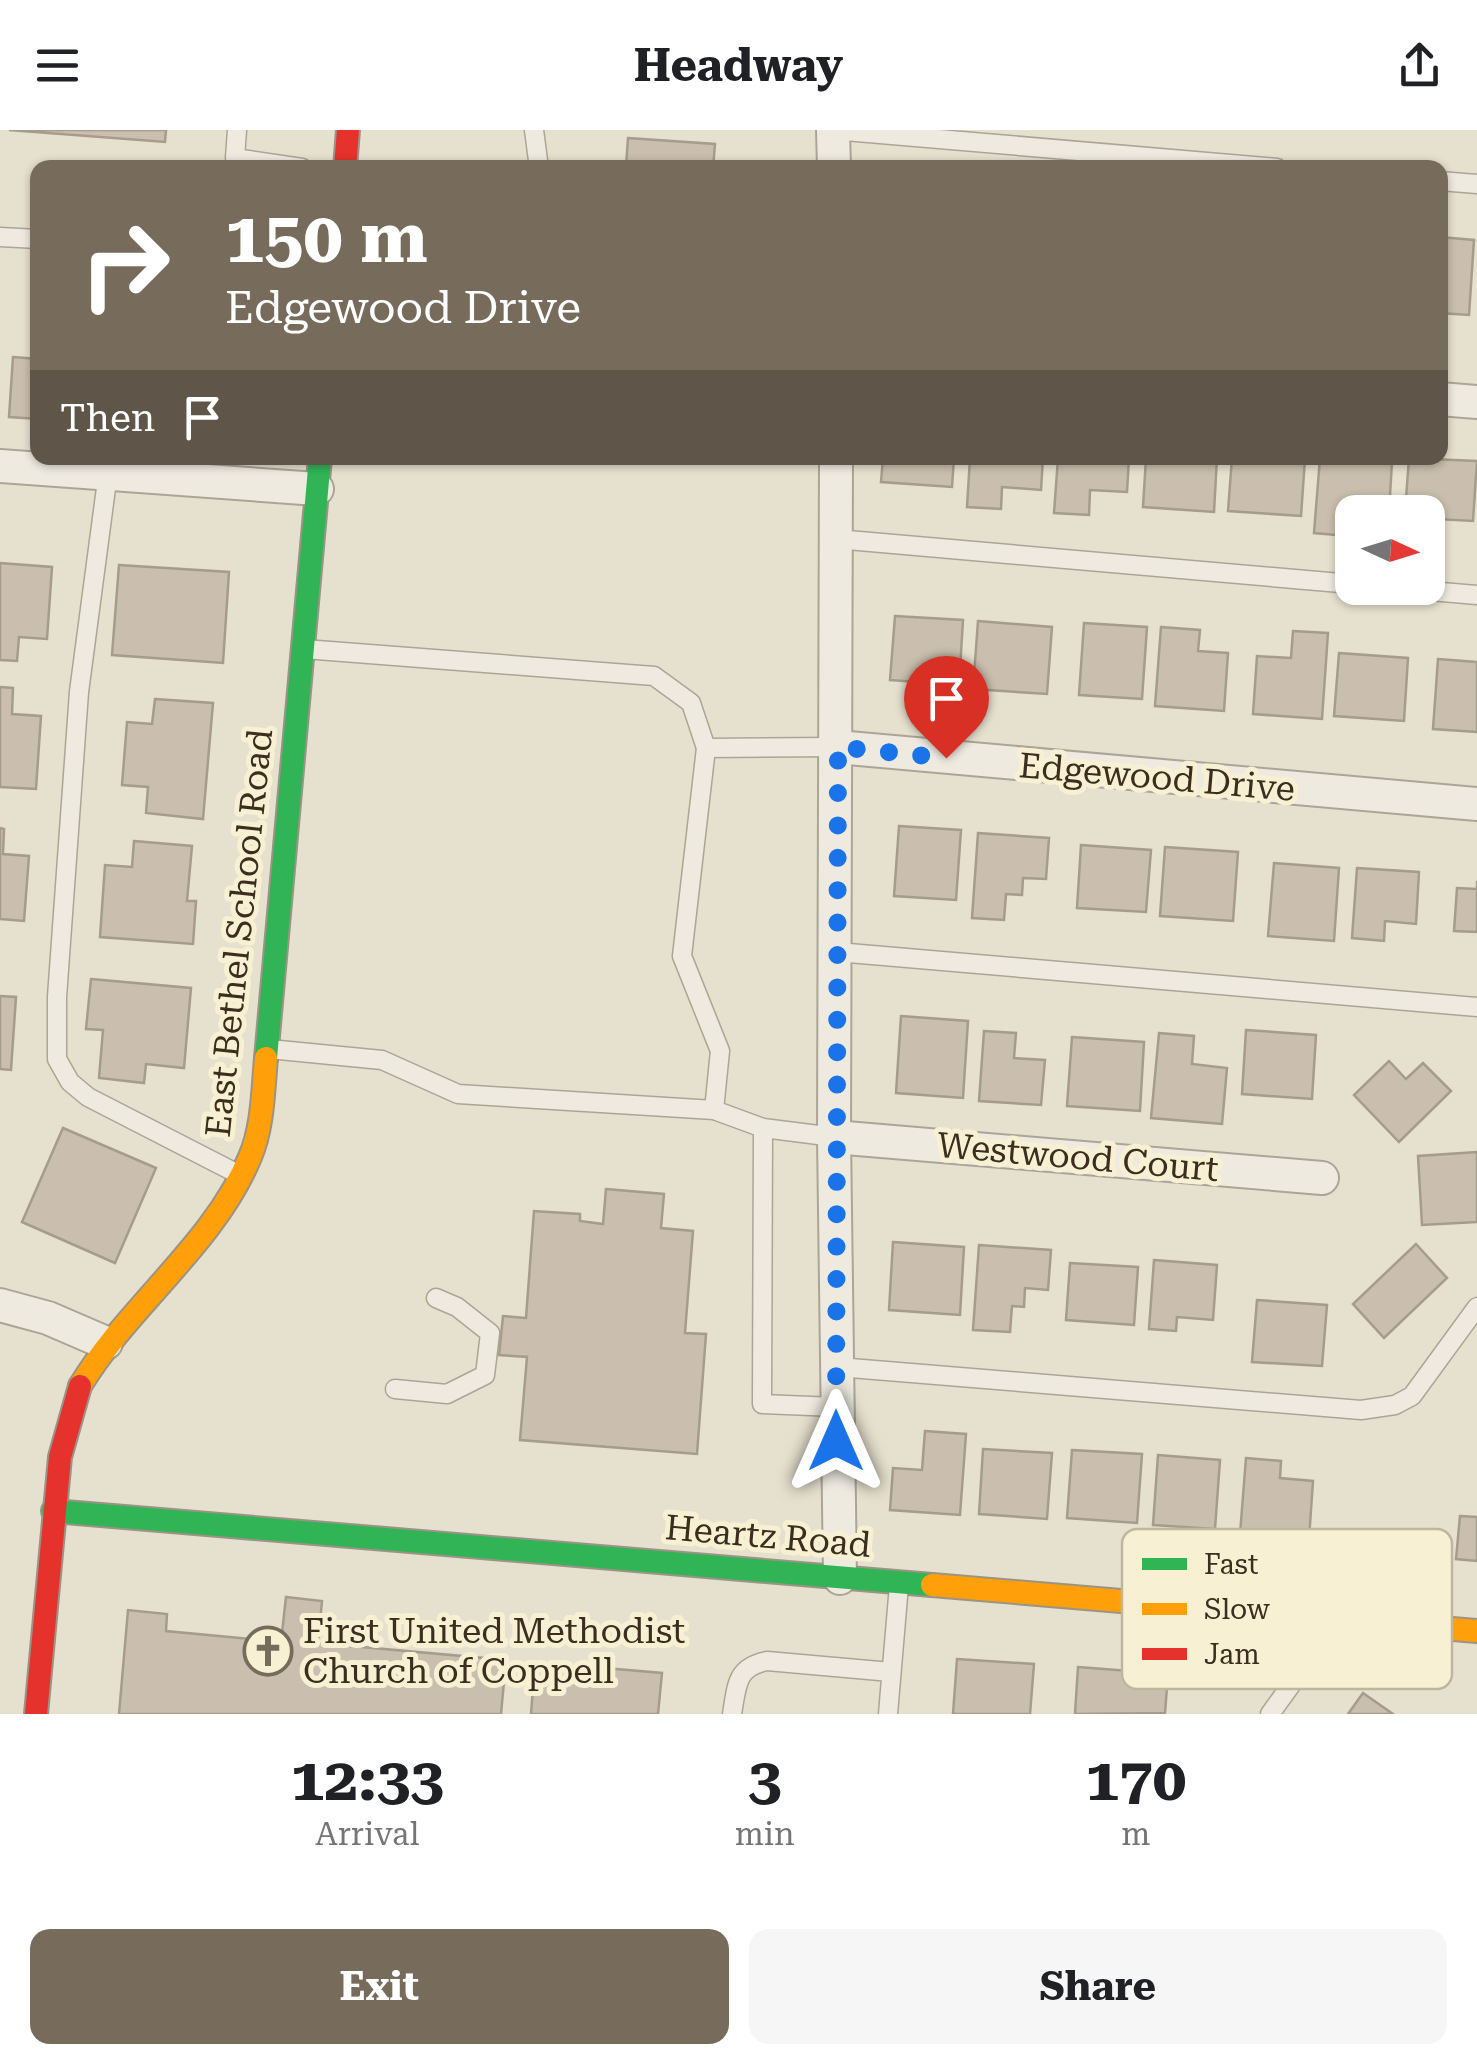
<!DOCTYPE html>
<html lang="en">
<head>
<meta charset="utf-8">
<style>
  :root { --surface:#fff; --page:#f6f6f6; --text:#202124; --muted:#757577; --accent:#776c5c }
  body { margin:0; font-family:"Roboto Serif",serif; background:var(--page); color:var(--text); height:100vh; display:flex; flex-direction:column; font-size:38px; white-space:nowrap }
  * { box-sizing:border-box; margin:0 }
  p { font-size:32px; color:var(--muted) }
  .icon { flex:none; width:55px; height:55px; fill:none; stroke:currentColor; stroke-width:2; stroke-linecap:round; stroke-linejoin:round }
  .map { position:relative; height:1584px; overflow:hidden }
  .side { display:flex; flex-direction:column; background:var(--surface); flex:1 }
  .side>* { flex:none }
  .hud { position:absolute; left:30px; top:30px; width:1418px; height:305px; border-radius:20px; box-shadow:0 2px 8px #0004; background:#776c5c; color:#fff; overflow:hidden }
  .needle { width:65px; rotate:94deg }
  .tools { position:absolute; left:1335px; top:365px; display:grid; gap:20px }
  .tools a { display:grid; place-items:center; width:110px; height:110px; border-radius:20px; background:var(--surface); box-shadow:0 2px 8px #0004; font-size:50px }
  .pin { position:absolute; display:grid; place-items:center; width:85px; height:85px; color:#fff; margin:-102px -42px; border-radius:50% 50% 50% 0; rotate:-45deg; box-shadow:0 0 10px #0007 }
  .pin .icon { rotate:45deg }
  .me { position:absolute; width:110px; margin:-55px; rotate:0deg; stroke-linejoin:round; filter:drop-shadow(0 0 8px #0008) }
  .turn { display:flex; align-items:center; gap:35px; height:210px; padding:0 30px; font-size:45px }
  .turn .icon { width:130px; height:130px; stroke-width:2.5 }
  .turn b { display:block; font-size:70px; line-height:85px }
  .then { display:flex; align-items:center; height:95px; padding:0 30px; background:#0003; gap:20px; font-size:38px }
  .eta { display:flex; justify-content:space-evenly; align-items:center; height:170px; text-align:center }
  .eta b { font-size:60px; font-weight:700; line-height:70px }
  .primary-button { display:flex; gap:20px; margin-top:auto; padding:20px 30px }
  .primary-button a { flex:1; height:115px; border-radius:20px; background:var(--accent); color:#fff; font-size:40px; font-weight:700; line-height:115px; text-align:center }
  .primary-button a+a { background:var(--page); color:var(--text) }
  header { display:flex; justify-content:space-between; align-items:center; height:130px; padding:0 30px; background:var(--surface); font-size:45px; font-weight:700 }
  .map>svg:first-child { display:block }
  .building { fill:#cabfae; stroke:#a69c8d; stroke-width:2.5 }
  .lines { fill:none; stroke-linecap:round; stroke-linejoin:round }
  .lane-casing { stroke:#aba597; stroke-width:21 }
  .street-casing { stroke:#aba597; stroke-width:36 }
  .fast-casing { stroke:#9b9486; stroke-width:26 }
  .slow-casing { stroke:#9b9486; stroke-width:26 }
  .jam-casing { stroke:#9b9486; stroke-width:26 }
  .lane { stroke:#eeeae0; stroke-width:18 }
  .street { stroke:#eeeae0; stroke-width:32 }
  .fast { stroke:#30b455; stroke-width:22 }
  .slow { stroke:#ff9f0a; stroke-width:22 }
  .jam { stroke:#e5322d; stroke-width:22 }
  .route { stroke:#1a73e8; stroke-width:18; stroke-dasharray:0 32.4 }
  .labels { text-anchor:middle; stroke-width:10; stroke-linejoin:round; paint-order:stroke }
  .street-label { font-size:35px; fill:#3b2e1e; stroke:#f7f0d3 }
  .poi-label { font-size:35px; fill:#3b2e1e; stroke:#f7f0d3; text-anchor:start }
  .key { fill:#f7f0d3; stroke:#bfb69d; stroke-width:2.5 }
  .key-label { font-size:28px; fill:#3b2e1e }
</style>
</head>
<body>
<header><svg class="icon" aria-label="menu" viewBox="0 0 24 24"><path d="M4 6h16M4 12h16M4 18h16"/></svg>Headway<svg class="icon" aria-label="share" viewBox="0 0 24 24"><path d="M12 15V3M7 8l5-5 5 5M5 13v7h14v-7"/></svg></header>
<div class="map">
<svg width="1477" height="1584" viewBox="0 0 1477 1584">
  <rect width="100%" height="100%" fill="#e6e0ce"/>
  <!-- building -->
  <g class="building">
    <polygon points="9,0 166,0 165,12"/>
    <polygon points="628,8 715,14 713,38 626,37"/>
    <polygon points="1440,107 1474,110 1469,185 1440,183"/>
    <polygon points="13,227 38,229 38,289 9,287"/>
    <polygon points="883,328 954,328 952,357 881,352"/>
    <polygon points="970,328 1043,328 1041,360 1002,357 1001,379 967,377"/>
    <polygon points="1058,328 1129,328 1127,362 1090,360 1089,385 1054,383"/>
    <polygon points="1146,328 1217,328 1214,382 1143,377"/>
    <polygon points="1232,328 1305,329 1301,386 1228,381"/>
    <polygon points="1320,328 1392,332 1389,382 1349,383 1347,406 1314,403"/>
    <polygon points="1409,328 1477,331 1473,391 1437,389 1436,415 1428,414 1428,382 1405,382"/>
    <polygon points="0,433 52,437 47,509 19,507 17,531 0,530"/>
    <polygon points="119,435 229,442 223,533 112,525"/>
    <polygon points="895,486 963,490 959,555 890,550"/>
    <polygon points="978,491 1052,497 1047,564 973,559"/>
    <polygon points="1084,493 1147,497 1142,569 1079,565"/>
    <polygon points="1161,497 1200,500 1198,521 1228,523 1224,581 1155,576"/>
    <polygon points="1293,501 1328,503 1322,589 1253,584 1257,526 1291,528"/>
    <polygon points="1339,523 1408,528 1404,591 1334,586"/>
    <polygon points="1438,529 1477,532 1477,602 1433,599"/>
    <polygon points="0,557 13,558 12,584 41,586 36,659 0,657"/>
    <polygon points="155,569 213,573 203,689 146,683 148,657 122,655 127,592 152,594"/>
    <polygon points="899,696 961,700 956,770 894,766"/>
    <polygon points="0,698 4,699 3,724 29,726 24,791 0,789"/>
    <polygon points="978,703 1049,708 1046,749 1023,748 1022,765 1006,764 1004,790 972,788"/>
    <polygon points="134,711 192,716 187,771 196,771 193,814 100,807 105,735 132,737"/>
    <polygon points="1081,715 1151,720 1146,782 1077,778"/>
    <polygon points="1165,717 1238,722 1233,791 1160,786"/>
    <polygon points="1274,733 1339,738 1334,811 1268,806"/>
    <polygon points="1357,738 1419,742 1416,794 1385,791 1384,811 1352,808"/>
    <polygon points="1477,751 1477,802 1454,801 1457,758 1477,759"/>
    <polygon points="91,849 191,858 184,938 146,934 144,953 99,948 103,900 86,899"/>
    <polygon points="0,866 16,867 11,940 0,939"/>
    <polygon points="901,886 968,891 963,968 896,963"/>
    <polygon points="1246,900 1316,905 1312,969 1242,964"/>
    <polygon points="984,901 1016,903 1014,928 1045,930 1041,975 979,971"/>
    <polygon points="1159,903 1194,906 1192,934 1227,938 1222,994 1151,988"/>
    <polygon points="1072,907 1144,912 1140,981 1067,976"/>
    <polygon points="1389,931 1406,949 1423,933 1451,961 1399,1012 1354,965"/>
    <polygon points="63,998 156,1038 115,1133 22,1092"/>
    <polygon points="1477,1022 1477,1092 1422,1095 1418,1026"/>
    <polygon points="606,1059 664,1064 661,1098 693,1101 685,1203 706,1204 697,1324 520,1310 527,1227 499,1225 503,1186 526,1188 534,1081 580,1084 580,1091 603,1094"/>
    <polygon points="893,1112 964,1117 960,1185 889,1180"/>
    <polygon points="1416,1114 1447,1148 1384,1208 1353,1174"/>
    <polygon points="979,1115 1051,1120 1048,1160 1025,1158 1024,1177 1012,1176 1010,1202 973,1200"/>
    <polygon points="1154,1130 1217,1135 1213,1190 1177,1187 1176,1201 1149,1199"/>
    <polygon points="1070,1133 1138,1137 1134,1195 1066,1190"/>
    <polygon points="1257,1170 1327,1175 1322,1236 1252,1232"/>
    <polygon points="925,1301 966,1304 960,1385 890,1380 893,1338 922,1340"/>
    <polygon points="983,1319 1052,1323 1047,1389 979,1384"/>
    <polygon points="1072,1320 1142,1324 1137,1393 1067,1388"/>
    <polygon points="1158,1325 1220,1330 1215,1399 1153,1395"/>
    <polygon points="1246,1328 1281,1331 1280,1348 1313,1351 1309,1409 1240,1404"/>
    <polygon points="1460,1386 1477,1387 1477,1431 1456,1429"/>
    <polygon points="286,1467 322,1471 318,1513 506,1530 501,1584 119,1584 128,1480 167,1484 166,1501 281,1512"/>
    <polygon points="957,1529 1034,1534 1030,1584 953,1584"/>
    <polygon points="535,1532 662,1543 658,1584 531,1584"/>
    <polygon points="1078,1537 1168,1544 1165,1583 1075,1584"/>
    <polygon points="1363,1563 1393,1584 1348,1584"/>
  </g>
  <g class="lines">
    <!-- lane casing -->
    <g class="lane-casing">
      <g id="lane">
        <polyline points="237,0 235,28 302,38"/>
        <polyline points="534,0 539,38"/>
        <polyline points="833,0 1277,38"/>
        <polyline points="1440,51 1477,54"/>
        <polyline points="0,107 38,109"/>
        <polyline points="108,343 79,562 57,867 57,929 70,952 88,967 236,1043"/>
        <polyline points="836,409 1352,454"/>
        <polyline points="1395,458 1477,465"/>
        <polyline points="304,519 654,546 691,573 706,618"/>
        <polyline points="837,822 1477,877"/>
        <polyline points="269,919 382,930 458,964 714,980 763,998 834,1007"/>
        <polyline points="714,980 720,921 682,826 706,618 837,617"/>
        <polyline points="763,998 762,1274 835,1277"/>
        <polyline points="838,1237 1361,1280 1395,1275 1412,1266 1477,1177"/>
        <polyline points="395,1259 447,1264 485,1245 490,1203 457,1177 436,1168"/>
        <path d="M732 1584C737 1555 736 1537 767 1531L891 1542"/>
        <polyline points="888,1584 899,1455"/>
        <polyline points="1270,1584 1335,1494"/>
      </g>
    </g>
    <!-- street casing -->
    <g class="street-casing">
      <g id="street">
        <polyline points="833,0 834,38"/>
        <polyline points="1440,269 1477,272"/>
        <polyline points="836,328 834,1007 840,1448"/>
        <polyline points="0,336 317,359"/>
        <polyline points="837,617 1477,674"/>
        <polyline points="834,1007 1322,1048"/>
        <polyline points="0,1175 48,1188 106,1213"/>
      </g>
    </g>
    <!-- fast casing -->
    <g class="fast-casing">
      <g id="fast">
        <polyline points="266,928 320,328"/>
        <polyline points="53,1381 932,1455"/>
      </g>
    </g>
    <!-- slow casing -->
    <g class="slow-casing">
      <g id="slow">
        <path d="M80 1256C129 1175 214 1114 250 1027 263 997 263 960 266 928"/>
        <polyline points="932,1455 1477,1501"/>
      </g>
    </g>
    <!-- jam casing -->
    <g class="jam-casing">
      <g id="jam">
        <polyline points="345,38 348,0"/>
        <polyline points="36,1584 60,1327 80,1256"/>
      </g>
    </g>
    <!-- lane -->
    <use href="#lane" class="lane"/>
    <!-- street -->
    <use href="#street" class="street"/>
    <!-- fast -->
    <use href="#fast" class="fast"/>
    <!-- slow -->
    <use href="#slow" class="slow"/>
    <!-- jam -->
    <use href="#jam" class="jam"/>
  </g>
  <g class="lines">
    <!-- route -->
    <polyline class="route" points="836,1311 838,617 946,628"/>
  </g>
  <!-- icons -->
  <defs>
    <g id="church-ring" transform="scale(2.5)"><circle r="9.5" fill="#f7f0d3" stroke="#776c5c" stroke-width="1.5"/><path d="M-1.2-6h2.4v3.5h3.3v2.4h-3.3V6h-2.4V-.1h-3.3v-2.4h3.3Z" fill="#776c5c"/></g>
  </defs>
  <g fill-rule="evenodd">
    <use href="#church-ring" x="268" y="1521"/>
  </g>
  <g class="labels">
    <!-- street labels -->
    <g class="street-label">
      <text transform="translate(1157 647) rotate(5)" y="12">Edgewood Drive</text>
      <text transform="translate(239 803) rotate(-84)" y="12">East Bethel School Road</text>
      <text transform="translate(1078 1027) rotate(5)" y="12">Westwood Court</text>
      <text transform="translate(768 1406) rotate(5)" y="12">Heartz Road</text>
    </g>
    <!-- poi labels -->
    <g class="poi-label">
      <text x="303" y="1513">First United Methodist<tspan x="303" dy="40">Church of Coppell</tspan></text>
    </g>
  </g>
  <!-- legend -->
  <rect x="1122" y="1399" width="330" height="160" rx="15" class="key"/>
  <rect x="1142" y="1428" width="45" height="12" fill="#30b455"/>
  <rect x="1142" y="1473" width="45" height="12" fill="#ff9f0a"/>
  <rect x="1142" y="1518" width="45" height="12" fill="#e5322d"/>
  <g class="key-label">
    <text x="1204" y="1444">Fast</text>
    <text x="1204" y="1489">Slow</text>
    <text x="1204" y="1534">Jam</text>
  </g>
</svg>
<div class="tools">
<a><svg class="needle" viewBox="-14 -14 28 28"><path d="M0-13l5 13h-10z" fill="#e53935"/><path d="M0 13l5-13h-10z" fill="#757577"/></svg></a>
</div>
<div class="pin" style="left:946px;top:628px;background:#d93025"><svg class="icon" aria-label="arrive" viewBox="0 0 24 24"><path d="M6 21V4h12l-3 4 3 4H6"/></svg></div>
<svg class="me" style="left:836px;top:1311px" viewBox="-20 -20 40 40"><path d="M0-17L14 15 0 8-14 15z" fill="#1a73e8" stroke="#fff" stroke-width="4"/></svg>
<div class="hud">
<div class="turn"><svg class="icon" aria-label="right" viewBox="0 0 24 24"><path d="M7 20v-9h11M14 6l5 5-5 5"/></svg><div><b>150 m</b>Edgewood Drive</div></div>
<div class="then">Then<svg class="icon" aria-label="arrive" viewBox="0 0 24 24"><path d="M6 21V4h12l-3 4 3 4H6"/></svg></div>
</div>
</div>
<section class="side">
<div class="eta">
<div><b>12:33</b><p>Arrival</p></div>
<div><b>3</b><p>min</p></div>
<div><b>170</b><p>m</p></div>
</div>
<div class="primary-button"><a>Exit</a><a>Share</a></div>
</section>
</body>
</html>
